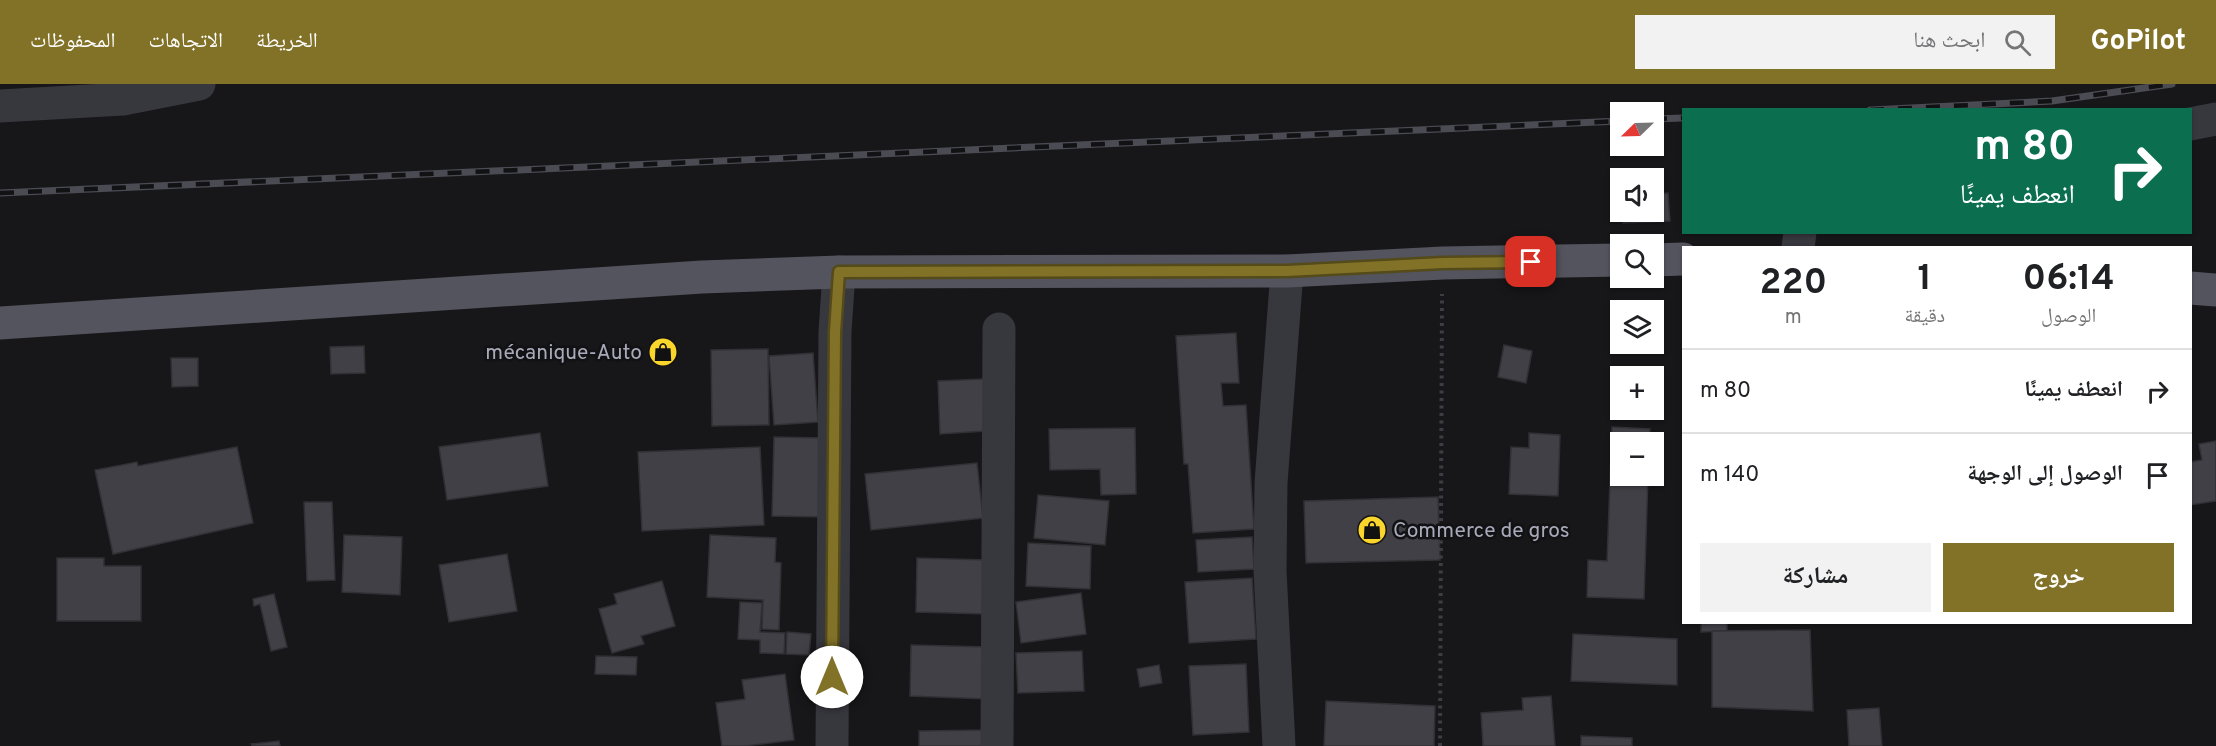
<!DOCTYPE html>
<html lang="ar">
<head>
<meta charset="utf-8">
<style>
  :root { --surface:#fff; --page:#f2f2f2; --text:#202124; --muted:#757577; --line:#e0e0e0; --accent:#827228 }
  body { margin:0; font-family:Overpass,"Noto Naskh Arabic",sans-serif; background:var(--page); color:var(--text); direction:rtl; height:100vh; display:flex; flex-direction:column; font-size:22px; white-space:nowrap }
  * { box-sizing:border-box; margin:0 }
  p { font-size:20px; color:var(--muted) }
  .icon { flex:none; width:33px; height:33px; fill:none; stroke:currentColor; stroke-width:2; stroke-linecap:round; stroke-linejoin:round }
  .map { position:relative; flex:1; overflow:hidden; direction:ltr }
  .details { position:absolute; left:1682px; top:162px; width:510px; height:378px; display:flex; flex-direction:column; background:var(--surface); border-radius:0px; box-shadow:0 2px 4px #0004; direction:rtl }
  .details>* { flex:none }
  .hud { position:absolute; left:1682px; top:24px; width:510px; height:126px; border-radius:0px; box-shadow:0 2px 4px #0004; direction:rtl; background:#0b6e4f; color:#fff; overflow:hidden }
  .needle { width:39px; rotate:247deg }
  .buttons { position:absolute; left:1610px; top:18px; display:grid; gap:12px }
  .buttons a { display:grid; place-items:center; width:54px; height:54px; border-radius:0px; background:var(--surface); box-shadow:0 2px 4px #0004; font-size:30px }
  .pin { position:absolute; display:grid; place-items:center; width:51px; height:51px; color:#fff; margin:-26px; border-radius:12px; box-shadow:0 3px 9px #0006 }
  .me { position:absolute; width:66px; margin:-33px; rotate:0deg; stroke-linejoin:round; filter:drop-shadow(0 0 4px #0008) }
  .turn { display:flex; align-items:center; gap:21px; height:126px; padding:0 18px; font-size:27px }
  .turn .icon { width:78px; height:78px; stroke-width:2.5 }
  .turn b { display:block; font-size:42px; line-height:51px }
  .eta { display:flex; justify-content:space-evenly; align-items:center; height:102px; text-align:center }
  .eta b { font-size:36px; font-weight:700; line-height:42px }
  .cta { display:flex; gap:12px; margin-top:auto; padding:12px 18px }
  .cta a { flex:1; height:69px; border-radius:0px; background:var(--accent); color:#fff; font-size:24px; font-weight:700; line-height:69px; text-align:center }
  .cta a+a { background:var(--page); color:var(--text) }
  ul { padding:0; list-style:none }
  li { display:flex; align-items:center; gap:18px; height:84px; padding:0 18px; border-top:2px solid var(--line) }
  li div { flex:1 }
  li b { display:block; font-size:22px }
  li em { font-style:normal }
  header { display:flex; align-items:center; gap:36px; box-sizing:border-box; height:84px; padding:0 30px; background:var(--accent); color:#fff }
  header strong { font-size:28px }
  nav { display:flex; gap:33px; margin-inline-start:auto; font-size:21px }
  .search { width:420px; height:54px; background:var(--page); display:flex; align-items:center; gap:15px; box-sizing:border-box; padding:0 21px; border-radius:0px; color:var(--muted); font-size:22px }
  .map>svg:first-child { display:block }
  .building { fill:#414046; stroke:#313035; stroke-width:1.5 }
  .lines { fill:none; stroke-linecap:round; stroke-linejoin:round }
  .path { stroke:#3d3e45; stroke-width:4; stroke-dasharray:3 4.5; stroke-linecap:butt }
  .minor { stroke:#37373e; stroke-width:33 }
  .major { stroke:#53545d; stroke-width:33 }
  .rail-casing { stroke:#4a4b53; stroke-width:7 }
  .rail { stroke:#121114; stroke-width:4.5; stroke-dasharray:14; stroke-linecap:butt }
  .route-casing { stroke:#544a1a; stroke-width:15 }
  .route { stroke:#827228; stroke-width:10 }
  .labels { text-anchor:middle; stroke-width:5; stroke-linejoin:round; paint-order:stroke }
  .poi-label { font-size:21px; fill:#a8aab9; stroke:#121114; text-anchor:end }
</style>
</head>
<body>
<header>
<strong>GoPilot</strong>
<div class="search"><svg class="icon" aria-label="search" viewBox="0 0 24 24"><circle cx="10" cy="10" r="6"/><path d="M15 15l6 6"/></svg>ابحث هنا</div>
<nav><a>الخريطة</a><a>الاتجاهات</a><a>المحفوظات</a></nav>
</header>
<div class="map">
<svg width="2216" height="662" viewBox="0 0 2216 662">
  <rect width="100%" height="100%" fill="#171619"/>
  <!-- building -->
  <g class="building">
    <polygon points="1668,109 1670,137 1623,139 1622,128 1653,128 1653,110"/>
    <polygon points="1236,249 1239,299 1221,299 1223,322 1246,321 1254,445 1193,449 1188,380 1184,380 1176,252"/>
    <polygon points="1504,261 1532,267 1526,299 1498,293"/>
    <polygon points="364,262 365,289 331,290 330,263"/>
    <polygon points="768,265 769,341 712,342 711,266"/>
    <polygon points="813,269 818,338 774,341 769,272"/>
    <polygon points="171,274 198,274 198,302 172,303"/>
    <polygon points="984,295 986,347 940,350 938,297"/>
    <polygon points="1612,343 1650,345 1649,358 1620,358 1620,392 1648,392 1644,515 1587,513 1588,476 1607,477"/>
    <polygon points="1135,344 1136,410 1101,411 1100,385 1050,386 1049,345"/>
    <polygon points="540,349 548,402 447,416 439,363"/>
    <polygon points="1529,349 1560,351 1558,412 1509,410 1511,363 1529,364"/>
    <polygon points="774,353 824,354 823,433 772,432"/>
    <polygon points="2216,357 2216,417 2190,421 2190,378 2202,376 2199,360"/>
    <polygon points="237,363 253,439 113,470 95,386 137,378 138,382"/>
    <polygon points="760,363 764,441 642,447 638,368"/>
    <polygon points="977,379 983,434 871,446 865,390"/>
    <polygon points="1038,411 1109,417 1105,461 1034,454"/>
    <polygon points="1438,413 1440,476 1306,479 1304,417"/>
    <polygon points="304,418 332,418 335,496 307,497"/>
    <polygon points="344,451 402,453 400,511 342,508"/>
    <polygon points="710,451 776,454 775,478 781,479 779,546 762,545 763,516 707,513"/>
    <polygon points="1252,453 1254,485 1198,488 1196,456"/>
    <polygon points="1028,459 1091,462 1090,505 1026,502"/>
    <polygon points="507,470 517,527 449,538 439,481"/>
    <polygon points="57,474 104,474 104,482 141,482 141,537 57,537"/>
    <polygon points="917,474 987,476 986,530 916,528"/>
    <polygon points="1252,494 1256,555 1189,559 1185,498"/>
    <polygon points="662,497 675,542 641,552 644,560 612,569 599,525 617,520 614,510"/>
    <polygon points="1081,509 1086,550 1021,559 1016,518"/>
    <polygon points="274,510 287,563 271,567 260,520 254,522 253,515"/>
    <polygon points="740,518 762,519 760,548 785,549 784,570 760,569 760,556 738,555"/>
    <polygon points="1701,538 1727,538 1727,547 1701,548"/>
    <polygon points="1810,546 1813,627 1712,623 1712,547"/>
    <polygon points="787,548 811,550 809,571 786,570"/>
    <polygon points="1573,550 1677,555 1677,601 1571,597"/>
    <polygon points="911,561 989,563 987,615 910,612"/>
    <polygon points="1082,567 1084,607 1018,609 1016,569"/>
    <polygon points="596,572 637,573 636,591 595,590"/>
    <polygon points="1246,580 1249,648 1193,651 1189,582"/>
    <polygon points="1159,581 1162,599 1140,603 1137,585"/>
    <polygon points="785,590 794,656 746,662 722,662 716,619 745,615 742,596"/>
    <polygon points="1551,612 1555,662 1483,662 1481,629 1523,626 1522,614"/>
    <polygon points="1326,617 1435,622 1434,662 1324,662"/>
    <polygon points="1879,624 1882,662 1849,662 1847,626"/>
    <polygon points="983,646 984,662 919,662 919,647"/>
    <polygon points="1581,652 1632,654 1632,662 1581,662"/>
    <polygon points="279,657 280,662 252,662 251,660"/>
  </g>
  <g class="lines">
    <!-- path -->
    <polyline class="path" points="1440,662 1442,210"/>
    <!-- minor -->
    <g class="minor">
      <polyline points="0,22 123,15 199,0"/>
      <polyline points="2190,40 2216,35"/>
      <polyline points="1798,164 1800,148"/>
      <polyline points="832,662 835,248 839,188"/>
      <polyline points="997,662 999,245"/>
      <polyline points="1279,662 1270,487 1271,399 1287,187"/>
    </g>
    <!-- major -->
    <g class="major">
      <polyline points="1653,176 1683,175"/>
      <polyline points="2190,204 2216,206"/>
      <polyline points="0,239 702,193 839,188 1287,187 1443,179 1620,176"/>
    </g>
    <!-- rail casing -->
    <g class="rail-casing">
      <g id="rail">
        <polyline points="1870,26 2052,17 2172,0"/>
        <polyline points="1653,35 1683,34"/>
        <polyline points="0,109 1620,37"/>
      </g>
    </g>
    <!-- rail -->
    <use href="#rail" class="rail"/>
  </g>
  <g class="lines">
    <!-- route casing -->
    <g class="route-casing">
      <polyline id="route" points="832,593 835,248 839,188 1287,187 1443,179 1531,178"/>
    </g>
    <!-- route -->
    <use href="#route" class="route"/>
  </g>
  <!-- icons -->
  <defs>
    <g id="shop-disc" transform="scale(1.5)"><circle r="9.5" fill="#fad62d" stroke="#121114"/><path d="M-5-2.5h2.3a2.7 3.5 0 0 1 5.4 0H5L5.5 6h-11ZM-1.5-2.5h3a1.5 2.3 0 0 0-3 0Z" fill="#111"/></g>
  </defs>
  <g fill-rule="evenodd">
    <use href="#shop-disc" x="663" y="268"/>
    <use href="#shop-disc" x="1372" y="446"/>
  </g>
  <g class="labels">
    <!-- poi labels -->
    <g class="poi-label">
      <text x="642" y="275">mécanique-Auto</text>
      <text x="1393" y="453" text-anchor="start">Commerce de gros</text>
    </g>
  </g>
</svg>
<div class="buttons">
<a><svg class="needle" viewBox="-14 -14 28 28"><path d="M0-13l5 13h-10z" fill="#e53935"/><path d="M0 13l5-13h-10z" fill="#757577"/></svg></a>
<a><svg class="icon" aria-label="sound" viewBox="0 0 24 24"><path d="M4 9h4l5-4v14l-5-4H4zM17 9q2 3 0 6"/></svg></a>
<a><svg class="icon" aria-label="search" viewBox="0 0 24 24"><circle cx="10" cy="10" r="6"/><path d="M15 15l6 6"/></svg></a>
<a><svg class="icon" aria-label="layers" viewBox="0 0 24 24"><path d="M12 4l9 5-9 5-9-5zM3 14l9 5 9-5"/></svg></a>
<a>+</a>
<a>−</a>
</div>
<div class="pin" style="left:1531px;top:178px;background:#d93025"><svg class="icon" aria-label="arrive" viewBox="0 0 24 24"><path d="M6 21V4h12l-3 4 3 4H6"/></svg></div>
<svg class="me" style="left:832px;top:593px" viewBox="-20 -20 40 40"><circle r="19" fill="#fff"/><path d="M0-13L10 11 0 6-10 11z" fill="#827228"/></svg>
<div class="hud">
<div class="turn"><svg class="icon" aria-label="right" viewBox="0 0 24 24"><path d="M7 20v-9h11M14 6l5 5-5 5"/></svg><div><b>80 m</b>انعطف يمينًا</div></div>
</div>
<section class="details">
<div class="eta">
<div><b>06:14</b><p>الوصول</p></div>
<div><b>1</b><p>دقيقة</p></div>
<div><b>220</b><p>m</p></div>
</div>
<ul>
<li><svg class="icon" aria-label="right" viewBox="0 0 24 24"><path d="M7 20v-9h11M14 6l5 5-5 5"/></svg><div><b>انعطف يمينًا</b></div><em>80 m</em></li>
<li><svg class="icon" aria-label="arrive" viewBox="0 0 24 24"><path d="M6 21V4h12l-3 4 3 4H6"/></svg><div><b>الوصول إلى الوجهة</b></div><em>140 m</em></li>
</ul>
<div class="cta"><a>خروج</a><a>مشاركة</a></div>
</section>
</div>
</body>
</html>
